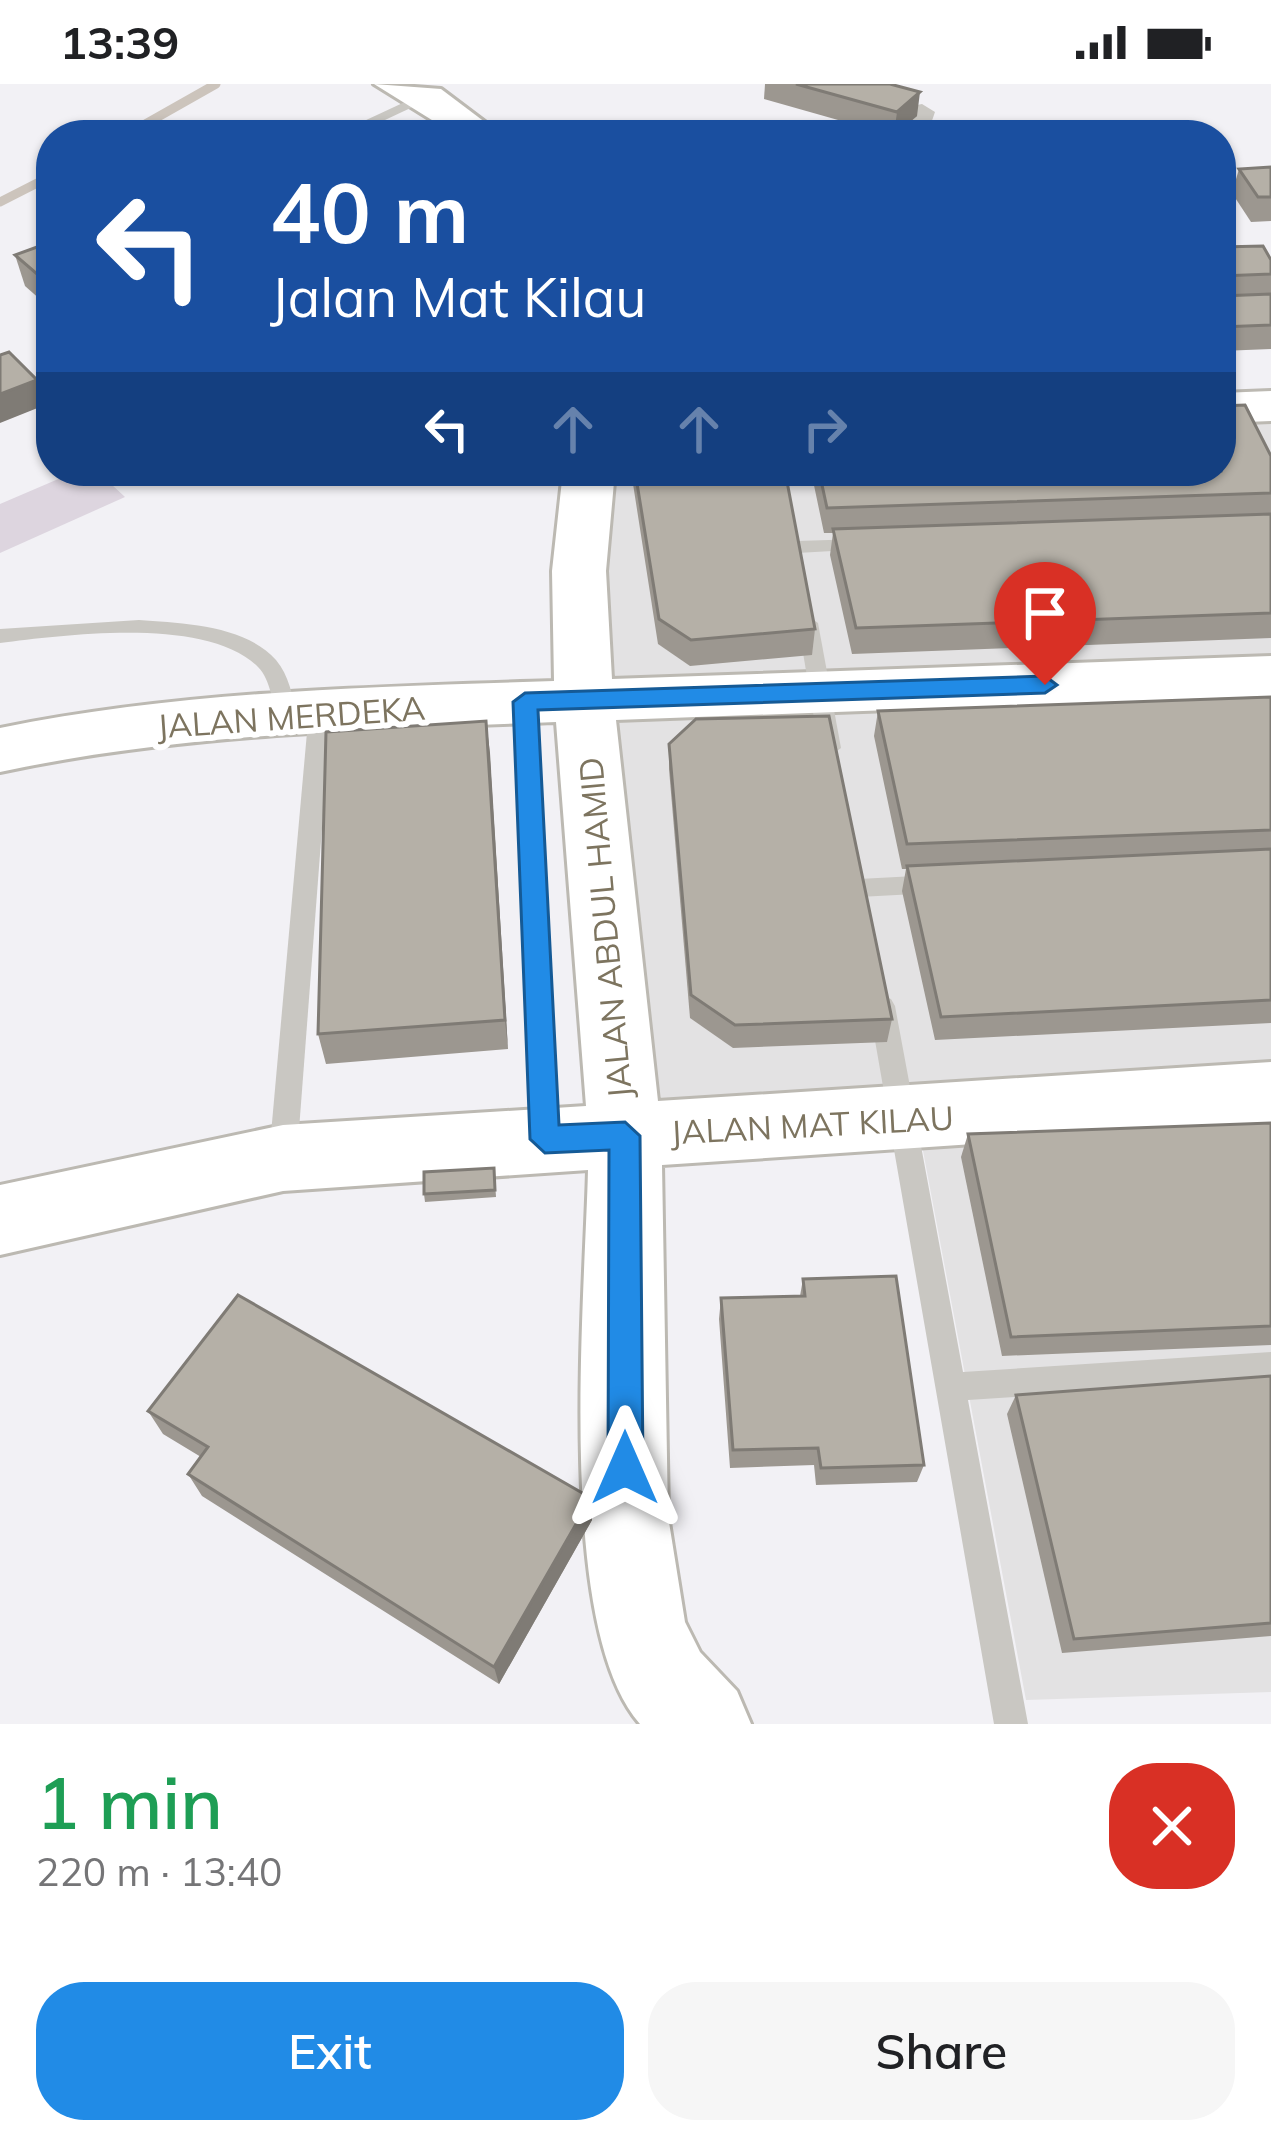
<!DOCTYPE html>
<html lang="en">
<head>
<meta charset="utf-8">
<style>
  :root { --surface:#fff; --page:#f6f6f6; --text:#202124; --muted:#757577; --accent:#218be6 }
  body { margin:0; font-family:Mulish,sans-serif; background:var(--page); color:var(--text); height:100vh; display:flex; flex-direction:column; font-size:45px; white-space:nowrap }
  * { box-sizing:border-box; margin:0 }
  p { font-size:39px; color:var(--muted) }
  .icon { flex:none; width:66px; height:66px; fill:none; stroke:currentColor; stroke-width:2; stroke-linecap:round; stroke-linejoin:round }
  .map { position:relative; height:1640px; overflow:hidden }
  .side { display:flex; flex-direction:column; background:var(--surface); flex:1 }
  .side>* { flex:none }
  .hud { position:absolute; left:36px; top:36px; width:1200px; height:366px; border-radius:48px; box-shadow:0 3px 9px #0004; background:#1a4fa0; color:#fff; overflow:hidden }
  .pin { position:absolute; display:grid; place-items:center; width:102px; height:102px; color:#fff; margin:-123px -51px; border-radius:50% 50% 50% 0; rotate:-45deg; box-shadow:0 0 12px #0007 }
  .pin .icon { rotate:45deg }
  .me { position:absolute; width:132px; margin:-66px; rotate:0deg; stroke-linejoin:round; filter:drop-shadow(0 0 9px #0008) }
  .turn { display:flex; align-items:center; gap:42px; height:252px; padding:0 36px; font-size:54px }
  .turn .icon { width:156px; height:156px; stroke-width:2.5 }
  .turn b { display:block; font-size:84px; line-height:102px }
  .lanes { display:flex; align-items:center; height:114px; padding:0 36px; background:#0003; justify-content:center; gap:60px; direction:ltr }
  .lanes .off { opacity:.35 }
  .round { display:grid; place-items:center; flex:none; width:126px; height:126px; border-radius:48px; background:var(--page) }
  .head { display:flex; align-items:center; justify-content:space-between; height:204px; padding:0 36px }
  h1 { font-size:72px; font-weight:600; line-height:90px; color:#1e9e55 }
  .button { display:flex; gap:24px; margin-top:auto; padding:24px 36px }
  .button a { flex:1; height:138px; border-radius:48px; background:var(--accent); color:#fff; font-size:48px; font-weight:600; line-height:138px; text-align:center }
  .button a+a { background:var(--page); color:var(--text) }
  .status { display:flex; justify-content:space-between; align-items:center; height:84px; padding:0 60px; background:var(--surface); direction:ltr }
  .status svg { height:33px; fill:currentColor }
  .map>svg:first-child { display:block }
  .built { fill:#e3e2e3 }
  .green { fill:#ddd5df }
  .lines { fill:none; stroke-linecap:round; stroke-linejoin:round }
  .stream { stroke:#ccc4bc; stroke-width:9 }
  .secondary-casing { stroke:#bcb9b2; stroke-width:6 }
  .lane { fill:#c9c7c2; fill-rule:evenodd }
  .street { fill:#c9c7c2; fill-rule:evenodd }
  .secondary { fill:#fff; fill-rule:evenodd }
  .wall { fill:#9c9790 }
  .shaded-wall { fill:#7f7b75 }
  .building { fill:#b5b0a7; stroke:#7f7b75; stroke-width:3 }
  .route { fill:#218be6; stroke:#155a96; stroke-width:3 }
  .labels { text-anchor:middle; stroke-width:12; stroke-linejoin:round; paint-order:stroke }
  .street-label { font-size:33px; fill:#7d745f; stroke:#fff }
</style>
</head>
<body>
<div class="status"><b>13:39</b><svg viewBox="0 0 49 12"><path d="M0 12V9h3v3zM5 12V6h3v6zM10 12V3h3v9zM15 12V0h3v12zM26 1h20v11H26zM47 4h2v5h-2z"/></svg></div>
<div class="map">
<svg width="1271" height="1640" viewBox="0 0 1271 1640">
  <rect width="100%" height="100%" fill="#f2f1f5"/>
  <!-- built -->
  <polygon class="built" points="1271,335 1271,1608 1026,1616 912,1008 653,1023 608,596 603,424 610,387 1221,387 1221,337"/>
  <!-- green -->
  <polygon class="green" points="77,387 97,387 125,413 0,469 0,420"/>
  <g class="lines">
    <!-- stream -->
    <g class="stream">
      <polyline points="126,51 216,0"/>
      <polyline points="0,118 51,92"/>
    </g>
    <!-- secondary casing -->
    <g class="secondary-casing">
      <g id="secondary">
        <polygon points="374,0 441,5 502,51 456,51"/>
        <polygon points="1271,307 1271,337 1221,339 1221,309"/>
        <path d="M563 387H615L606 487 612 595 1271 572V612L616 636 658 1017 1271 978V1040L662 1081 668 1432 685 1538 700 1568 737 1607 751 1640H640C555 1544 585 1216 588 1086L283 1107 0 1171V1101L283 1041 586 1022 556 638C371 645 182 649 0 688V644C181 607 370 603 554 597L552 487Z"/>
      </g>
    </g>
    <!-- lane -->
    <g class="lane">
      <polygon points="422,10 434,13 353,51 334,51"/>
      <polygon points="861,455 871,461 868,465 797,469 787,463 797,457"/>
      <polygon points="808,532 818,539 841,664 830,672 819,664 798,539"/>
      <path d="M139 536C182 539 245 541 276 576 289 591 292 612 298 630L295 635H279C272 620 271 596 258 583 207 532 66 551 0 559V545Z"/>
      <polygon points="525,610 536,618 558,1053 554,1061 545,1065 536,1061 532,1053 514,618"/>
      <polygon points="320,618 331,626 297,1072 293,1080 283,1084 273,1080 269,1072 309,626"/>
      <polygon points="934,791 946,800 934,809 859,813 851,810 847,804 851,798 859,795"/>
      <polygon points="882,912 891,915 895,922 963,1288 1271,1268 1271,1296 968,1316 1028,1640 994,1640 869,922 873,915"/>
    </g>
    <!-- street -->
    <polygon class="street" points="922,20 935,28 927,51 899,51 912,22"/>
    <!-- secondary -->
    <use href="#secondary" class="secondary"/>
  </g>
  <!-- wall -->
  <g class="wall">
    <polygon points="765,0 890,0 917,32 895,51 891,51 764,15"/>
    <polygon points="1271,83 1271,137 1251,138 1232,109 1239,85"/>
    <polygon points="51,158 51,225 25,202 15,171"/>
    <polygon points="1221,163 1271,176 1271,265 1221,267"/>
    <polygon points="1271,372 1271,554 852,570 830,471 833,449 824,449 811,387 1221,387"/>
    <polygon points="631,387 785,387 815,545 812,571 690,582 658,560"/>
    <polygon points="1271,613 1271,939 935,956 902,807 906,785 902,785 874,652 878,627"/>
    <polygon points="486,637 508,965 326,980 318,950"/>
    <polygon points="669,660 892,935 887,958 733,964 690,934 669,685"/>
    <polygon points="1271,1039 1271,1261 1002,1272 961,1073 968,1050"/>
    <polygon points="494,1084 496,1113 425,1118 424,1110"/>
    <polygon points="803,1195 924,1381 917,1398 816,1401 814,1381 730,1384 719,1235 721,1214 800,1212"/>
    <polygon points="1271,1292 1271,1552 1062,1569 1007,1330 1016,1311"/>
    <polygon points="148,1327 591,1414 592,1436 499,1600 202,1412 188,1390 201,1373 163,1350"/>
  </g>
  <!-- shaded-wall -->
  <g class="shaded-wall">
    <polygon points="920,8 917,32 894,51 897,28"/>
    <polygon points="37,296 45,321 0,339 0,310"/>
    <polygon points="486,637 490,669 508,965 505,936"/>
    <polygon points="591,1414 592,1436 499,1600 494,1583"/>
  </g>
  <!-- building -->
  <g class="building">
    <polygon points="796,0 890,0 920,8 897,28"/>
    <polygon points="1271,83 1271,113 1258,113 1239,85"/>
    <polygon points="51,158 51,202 15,171"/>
    <polygon points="1263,162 1271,176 1271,190 1221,192 1221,163"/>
    <polygon points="1271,210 1271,241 1221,243 1221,212"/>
    <polygon points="9,268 37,296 0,310 0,271"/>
    <polygon points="1245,321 1271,372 1271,409 827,424 819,387 1221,387 1221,322"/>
    <polygon points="635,387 785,387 815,545 691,556 659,535"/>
    <polygon points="1271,430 1271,529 856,544 833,445"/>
    <polygon points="1271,613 1271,746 907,760 878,627"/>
    <polygon points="829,632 892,935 735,941 691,911 669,660 696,635"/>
    <polygon points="486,637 505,936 318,950 326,648"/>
    <polygon points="1271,765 1271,916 941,933 907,782"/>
    <polygon points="1271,1039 1271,1242 1011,1253 968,1050"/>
    <polygon points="494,1084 495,1106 424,1110 424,1088"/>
    <polygon points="896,1192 924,1381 821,1384 818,1364 733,1366 721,1214 805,1212 803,1195"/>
    <polygon points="238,1211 591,1414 494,1583 188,1390 208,1363 148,1327"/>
    <polygon points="1271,1292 1271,1539 1074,1555 1016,1311"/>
  </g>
  <!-- route -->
  <polygon class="route" points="1045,592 1057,601 1045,609 538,626 559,1041 625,1038 640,1052 643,1384 638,1397 625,1402 613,1397 608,1384 609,1066 545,1069 530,1055 513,618 525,609"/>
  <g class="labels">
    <!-- street labels -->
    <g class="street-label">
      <text transform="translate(291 633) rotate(-4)" y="12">JALAN MERDEKA</text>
      <text transform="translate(605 844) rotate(-95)" y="12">JALAN ABDUL HAMID</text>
      <text transform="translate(812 1041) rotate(-3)" y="12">JALAN MAT KILAU</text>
    </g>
  </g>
</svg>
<div class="pin" style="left:1045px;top:601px;background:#d93025"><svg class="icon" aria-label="arrive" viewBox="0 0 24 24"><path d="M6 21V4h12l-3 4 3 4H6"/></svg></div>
<svg class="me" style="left:625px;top:1384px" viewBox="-20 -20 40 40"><path d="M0-17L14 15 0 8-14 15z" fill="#218be6" stroke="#fff" stroke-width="4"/></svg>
<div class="hud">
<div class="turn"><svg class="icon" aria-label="left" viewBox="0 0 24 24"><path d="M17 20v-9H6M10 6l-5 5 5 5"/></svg><div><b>40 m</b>Jalan Mat Kilau</div></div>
<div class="lanes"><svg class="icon" aria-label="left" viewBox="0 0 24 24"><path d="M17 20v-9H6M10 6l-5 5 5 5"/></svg><svg class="icon off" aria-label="ahead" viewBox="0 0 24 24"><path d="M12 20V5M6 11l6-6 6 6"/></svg><svg class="icon off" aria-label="ahead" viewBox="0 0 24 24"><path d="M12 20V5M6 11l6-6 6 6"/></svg><svg class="icon off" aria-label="right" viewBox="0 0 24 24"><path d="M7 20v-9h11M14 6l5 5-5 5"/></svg></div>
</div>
</div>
<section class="side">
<div class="head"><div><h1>1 min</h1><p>220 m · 13:40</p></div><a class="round" style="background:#d93025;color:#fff"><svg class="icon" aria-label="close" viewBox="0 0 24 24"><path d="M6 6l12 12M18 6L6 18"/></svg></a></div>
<div class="button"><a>Exit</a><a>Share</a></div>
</section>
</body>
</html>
